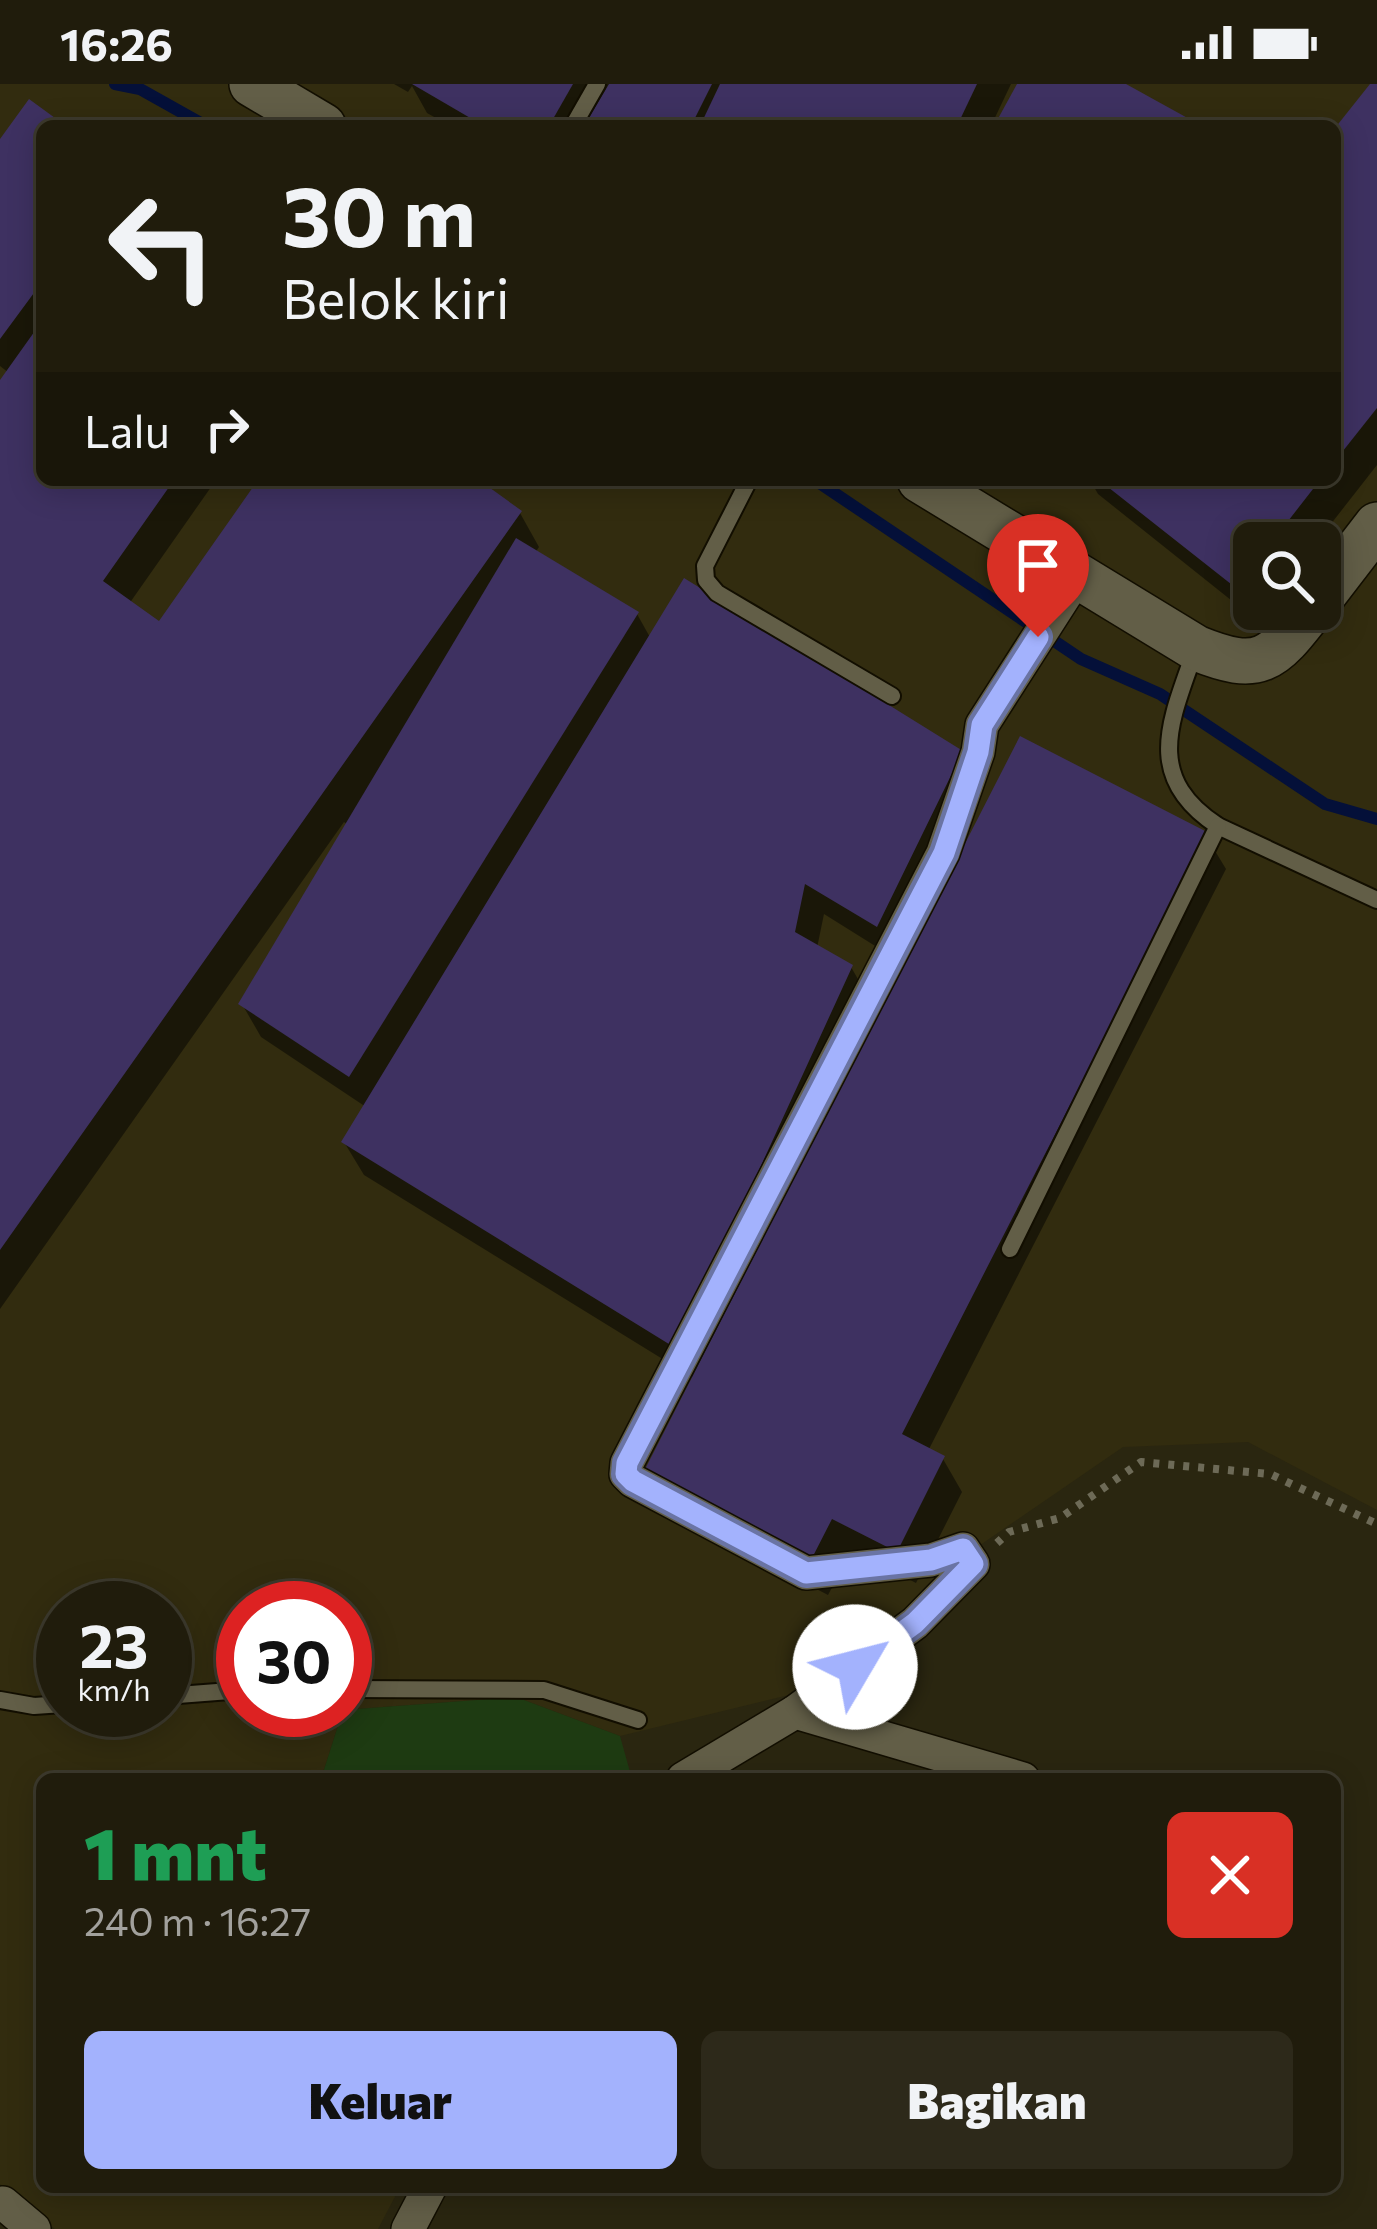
<!DOCTYPE html>
<html lang="id">
<head>
<meta charset="utf-8">
<style>
  :root { --surface:#201c0c; --page:#2d291a; --text:#f1f3f6; --muted:#a2a19d; --line:#3d3a2d; --accent:#a3b2fd }
  body { margin:0; font-family:Commissioner,sans-serif; background:var(--page); color:var(--text); height:100vh; display:flex; flex-direction:column; font-size:45px; white-space:nowrap }
  * { box-sizing:border-box; margin:0 }
  p { font-size:39px; color:var(--muted) }
  .icon { flex:none; width:66px; height:66px; fill:none; stroke:currentColor; stroke-width:2; stroke-linecap:round; stroke-linejoin:round }
  .map { position:relative; flex:1; overflow:hidden }
  .details { position:absolute; left:36px; top:1689px; width:1305px; height:420px; display:flex; flex-direction:column; background:var(--surface); border-radius:18px; box-shadow:0 6px 30px #0003,0 0 0 3px var(--line) }
  .details>* { flex:none }
  .guide { position:absolute; left:36px; top:36px; width:1305px; height:366px; border-radius:18px; box-shadow:0 6px 30px #0003,0 0 0 3px var(--line); background:#201c0c; color:var(--text); overflow:hidden }
  .tools { position:absolute; left:1233px; top:438px; display:grid; gap:24px }
  .tools a { display:grid; place-items:center; width:108px; height:108px; border-radius:18px; background:var(--surface); box-shadow:0 6px 30px #0003,0 0 0 3px var(--line); font-size:60px }
  .speed { position:absolute; left:36px; top:1497px; display:flex; gap:24px; font-size:60px; font-weight:700; text-align:center }
  .speed>* { display:grid; place-content:center; width:156px; height:156px; border-radius:50%; background:var(--surface); box-shadow:0 6px 30px #0003,0 0 0 3px var(--line); line-height:1 }
  .speed small { font-size:30px; font-weight:400 }
  .speed .limit { border:18px solid #d22; background:#fff; color:#111 }
  .pin { position:absolute; display:grid; place-items:center; width:102px; height:102px; color:#fff; margin:-123px -51px; border-radius:50% 50% 50% 0; rotate:-45deg; box-shadow:0 0 12px #0007 }
  .pin .icon { rotate:45deg }
  .me { position:absolute; width:132px; margin:-66px; rotate:53deg; stroke-linejoin:round; filter:drop-shadow(0 0 9px #0008) }
  .turn { display:flex; align-items:center; gap:42px; height:252px; padding:0 48px; font-size:54px }
  .turn .icon { width:156px; height:156px; stroke-width:2.5 }
  .turn b { display:block; font-size:84px; line-height:102px }
  .then { display:flex; align-items:center; height:114px; padding:0 48px; background:#0003; gap:24px; font-size:45px }
  .round { display:grid; place-items:center; flex:none; width:126px; height:126px; border-radius:18px; background:var(--page) }
  .headline { display:flex; align-items:center; justify-content:space-between; height:204px; padding:0 48px }
  h1 { font-size:72px; font-weight:800; line-height:90px; color:#1e9e55 }
  .cta { display:flex; gap:24px; margin-top:auto; padding:24px 48px }
  .cta a { flex:1; height:138px; border-radius:18px; background:var(--accent); color:#111; font-size:48px; font-weight:800; line-height:138px; text-align:center }
  .cta a+a { background:var(--page); color:var(--text) }
  .status { display:flex; justify-content:space-between; align-items:center; height:84px; padding:0 60px; background:var(--surface); direction:ltr }
  .status svg { height:33px; fill:currentColor }
  .map>svg:first-child { display:block }
  .built { fill:#322c0f; fill-rule:evenodd }
  .green { fill:#1e3b12 }
  .shadow { fill:#0007 }
  .lines { fill:none; stroke-linecap:round; stroke-linejoin:round }
  .stream { stroke:#041039; stroke-width:12 }
  .building { fill:#3e3161 }
  .lane-casing { stroke:#120e00; stroke-width:20 }
  .street-casing { stroke:#120e00; stroke-width:36 }
  .secondary-casing { stroke:#120e00; stroke-width:48 }
  .path { stroke:#6d6a57; stroke-width:8; stroke-dasharray:6 9; stroke-linecap:butt }
  .lane { stroke:#625e47; stroke-width:16 }
  .street { stroke:#625e47; stroke-width:33 }
  .secondary { stroke:#625e47; stroke-width:45 }
  .route-casing { stroke:#6a74a4; stroke-width:30 }
  .route { stroke:#a3b2fd; stroke-width:21 }
</style>
</head>
<body>
<div class="status"><b>16:26</b><svg viewBox="0 0 49 12"><path d="M0 12V9h3v3zM5 12V6h3v6zM10 12V3h3v9zM15 12V0h3v12zM26 1h20v11H26zM47 4h2v5h-2z"/></svg></div>
<div class="map">
<svg width="1377" height="2145" viewBox="0 0 1377 2145">
  <rect width="100%" height="100%" fill="#2a2610"/>
  <!-- built -->
  <path class="built" d="M0 0H1377V1426L1248 1358 1123 1363 951 1481 904 1537 805 1607 620 1652 516 1613 343 1626 321 1695H42V2103H400L378 2145H55L0 2100ZM42 42H1335V396H42ZM1254 459H1320V525H1254ZM63 1524H165V1626H63ZM243 1524H345V1626H243Z"/>
  <!-- green -->
  <polygon class="green" points="516,1613 620,1652 632,1695 321,1695 343,1626"/>
  <!-- shadow -->
  <g class="shadow">
    <polygon points="119,0 142,0 139,7"/>
    <polygon points="394,0 1011,0 991,42 450,42 427,29 412,2 408,8"/>
    <polygon points="1373,0 1377,0 1377,381 1316,459 1254,459 1254,525 1264,525 1256,536 1098,410 1090,396 1335,396 1335,49"/>
    <polygon points="30,19 61,42 42,42 42,396 216,396 129,520 159,541 262,396 473,396 520,429 539,463 535,469 637,530 651,555 961,669 896,875 824,830 817,864 851,883 870,916 764,1148 769,1150 1206,752 1226,785 928,1367 943,1375 962,1408 916,1499 852,1466 828,1511 664,1426 695,1295 364,1091 344,1058 366,1023 261,953 242,920 348,741 344,738 0,1225 0,296 2,299 9,289 0,282 0,60"/>
  </g>
  <g class="lines">
    <!-- stream -->
    <g class="stream">
      <polyline points="115,0 140,5 206,42"/>
      <polyline points="815,396 1081,575 1160,610 1325,720 1377,735"/>
    </g>
  </g>
  <!-- building -->
  <g class="building">
    <polygon points="412,0 573,0 549,42 484,42"/>
    <polygon points="609,0 712,0 691,42 584,42"/>
    <polygon points="720,0 977,0 957,42 700,42"/>
    <polygon points="1017,0 1126,0 1202,42 994,42"/>
    <polygon points="1370,0 1377,0 1377,324 1335,377 1335,44"/>
    <polygon points="29,15 66,42 42,42 42,198 0,255 0,55"/>
    <polygon points="42,237 42,396 174,396 103,497 159,537 258,396 479,396 522,427 0,1166 0,296"/>
    <polygon points="1099,396 1320,396 1271,459 1254,459 1254,481 1236,504"/>
    <polygon points="516,454 639,528 349,993 238,920"/>
    <polygon points="684,494 963,667 877,843 805,800 795,848 853,881 677,1265 341,1058"/>
    <polygon points="1020,652 1209,749 902,1350 945,1372 897,1468 832,1435 809,1480 641,1393"/>
  </g>
  <g class="lines">
    <!-- lane casing -->
    <g class="lane-casing">
      <g id="lane">
        <polyline points="573,42 597,0"/>
        <polyline points="749,396 705,482 706,496 717,509 892,612"/>
        <path d="M1196 564C1172 634 1141 692 1218 742L1377 816"/>
        <polyline points="1010,1165 1218,742"/>
        <polyline points="345,1605 544,1606 638,1636"/>
        <polyline points="165,1612 243,1606"/>
        <polyline points="0,1616 34,1622 63,1620"/>
      </g>
    </g>
    <!-- street casing -->
    <g class="street-casing">
      <g id="street">
        <polyline points="795,1628 1023,1695"/>
        <polyline points="683,1695 795,1628 915,1539 973,1480 963,1465 931,1476 806,1489 633,1397 626,1390 627,1379 943,769 978,668 982,641 1078,491"/>
        <polyline points="3,2119 34,2145"/>
        <polyline points="408,2145 430,2103"/>
      </g>
    </g>
    <!-- secondary casing -->
    <g class="secondary-casing">
      <g id="secondary">
        <polyline points="252,0 323,42"/>
        <path d="M920 396 1196 564C1260 590 1272 577 1312 525"/>
        <polyline points="1320,515 1377,441"/>
      </g>
    </g>
    <!-- path -->
    <polyline class="path" points="997,1459 1009,1448 1060,1434 1141,1378 1270,1390 1377,1440"/>
    <!-- lane -->
    <use href="#lane" class="lane"/>
    <!-- street -->
    <use href="#street" class="street"/>
    <!-- secondary -->
    <use href="#secondary" class="secondary"/>
  </g>
  <g class="lines">
    <!-- route casing -->
    <g class="route-casing">
      <polyline id="route" points="855,1583 915,1539 973,1480 963,1465 931,1476 806,1489 633,1397 626,1390 627,1379 944,769 978,668 982,641 1038,553"/>
    </g>
    <!-- route -->
    <use href="#route" class="route"/>
  </g>
</svg>
<div class="tools">
<a><svg class="icon" aria-label="search" viewBox="0 0 24 24"><circle cx="10" cy="10" r="6"/><path d="M15 15l6 6"/></svg></a>
</div>
<div class="speed"><div>23<small>km/h</small></div><div class="limit">30</div></div>
<div class="pin" style="left:1038px;top:553px;background:#d93025"><svg class="icon" aria-label="arrive" viewBox="0 0 24 24"><path d="M6 21V4h12l-3 4 3 4H6"/></svg></div>
<svg class="me" style="left:855px;top:1583px" viewBox="-20 -20 40 40"><circle r="19" fill="#fff"/><path d="M0-13L10 11 0 6-10 11z" fill="#a3b2fd"/></svg>
<div class="guide">
<div class="turn"><svg class="icon" aria-label="left" viewBox="0 0 24 24"><path d="M17 20v-9H6M10 6l-5 5 5 5"/></svg><div><b>30 m</b>Belok kiri</div></div>
<div class="then">Lalu<svg class="icon" aria-label="right" viewBox="0 0 24 24"><path d="M7 20v-9h11M14 6l5 5-5 5"/></svg></div>
</div>
<section class="details">
<div class="headline"><div><h1>1 mnt</h1><p>240 m · 16:27</p></div><a class="round" style="background:#d93025;color:#fff"><svg class="icon" aria-label="close" viewBox="0 0 24 24"><path d="M6 6l12 12M18 6L6 18"/></svg></a></div>
<div class="cta"><a>Keluar</a><a>Bagikan</a></div>
</section>
</div>
</body>
</html>
